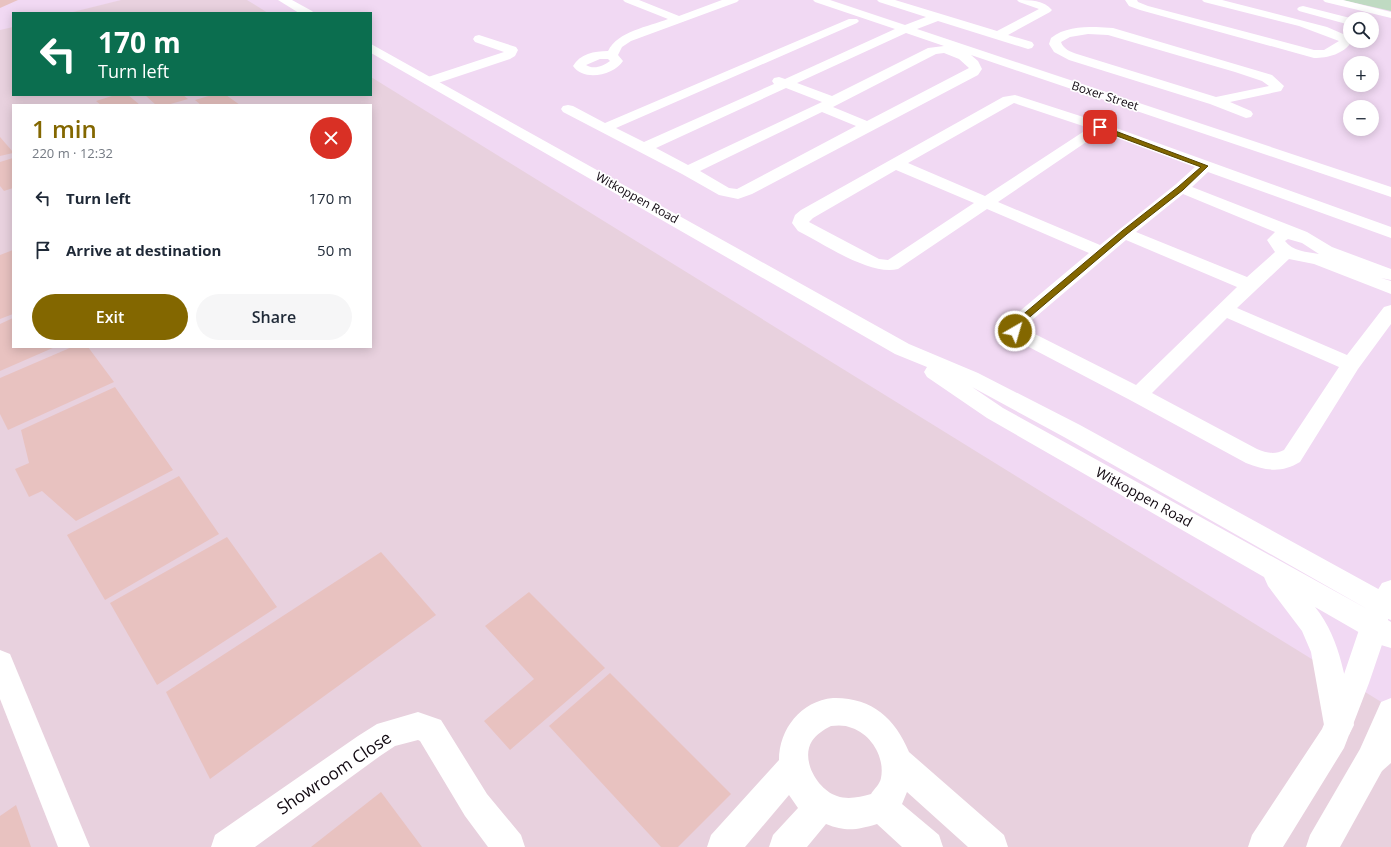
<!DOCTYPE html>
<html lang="en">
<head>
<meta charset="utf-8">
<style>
  :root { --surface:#fff; --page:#f6f6f7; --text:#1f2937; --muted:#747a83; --accent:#836700 }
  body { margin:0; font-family:"Open Sans",sans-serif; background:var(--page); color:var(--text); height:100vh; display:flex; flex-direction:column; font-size:15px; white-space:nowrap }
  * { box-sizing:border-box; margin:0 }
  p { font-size:13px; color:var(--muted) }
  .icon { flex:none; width:22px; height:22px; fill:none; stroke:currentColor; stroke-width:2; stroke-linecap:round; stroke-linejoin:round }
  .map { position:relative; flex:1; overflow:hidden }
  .sheet { position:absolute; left:12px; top:104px; width:360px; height:244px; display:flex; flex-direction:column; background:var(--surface); border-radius:0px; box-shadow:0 2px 10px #0003 }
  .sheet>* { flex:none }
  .banner { position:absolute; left:12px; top:12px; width:360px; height:84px; border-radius:0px; box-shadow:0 2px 10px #0003; background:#0b6e4f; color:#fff; overflow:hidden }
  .buttons { position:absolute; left:1343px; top:12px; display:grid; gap:8px }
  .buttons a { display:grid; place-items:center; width:36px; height:36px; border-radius:50%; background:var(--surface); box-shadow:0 2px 10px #0003; font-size:20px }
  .pin { position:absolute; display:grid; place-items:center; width:34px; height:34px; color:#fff; margin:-17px; border-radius:8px; box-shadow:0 2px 6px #0006 }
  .me { position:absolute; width:44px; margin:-22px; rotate:38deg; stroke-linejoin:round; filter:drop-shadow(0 0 3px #0008) }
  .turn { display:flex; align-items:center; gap:14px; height:84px; padding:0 20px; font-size:18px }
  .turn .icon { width:52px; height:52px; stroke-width:2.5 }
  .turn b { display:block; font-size:28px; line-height:34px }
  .round { display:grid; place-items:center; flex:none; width:42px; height:42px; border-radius:21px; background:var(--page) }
  .head { display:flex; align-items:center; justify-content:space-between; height:68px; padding:0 20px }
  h1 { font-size:24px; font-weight:600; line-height:30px; color:var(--accent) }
  .action { display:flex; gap:8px; margin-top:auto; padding:8px 20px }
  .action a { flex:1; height:46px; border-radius:24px; background:var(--accent); color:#fff; font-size:16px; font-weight:600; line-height:46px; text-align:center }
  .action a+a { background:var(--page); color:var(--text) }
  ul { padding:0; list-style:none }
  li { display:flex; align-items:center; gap:12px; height:52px; padding:0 20px }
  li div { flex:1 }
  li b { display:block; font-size:15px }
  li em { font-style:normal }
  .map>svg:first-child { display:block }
  .industrial { fill:#e8d1de; fill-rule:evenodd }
  .green { fill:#bfdac2 }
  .building { fill:#e8c2c0 }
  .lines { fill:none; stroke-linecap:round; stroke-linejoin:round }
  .minor { fill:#fff; fill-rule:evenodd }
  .major { fill:#fff; fill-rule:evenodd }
  .route { fill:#836700; stroke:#554300 }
  .labels { text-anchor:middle; stroke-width:3.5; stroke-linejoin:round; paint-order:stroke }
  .far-street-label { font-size:12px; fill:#110911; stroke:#fff }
  .street-label { font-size:14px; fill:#110911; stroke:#fff }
  .near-street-label { font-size:17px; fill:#110911; stroke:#fff }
</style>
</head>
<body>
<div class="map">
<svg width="1391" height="847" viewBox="0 0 1391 847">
  <rect width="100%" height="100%" fill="#f1d9f3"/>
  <!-- industrial -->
  <g class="industrial">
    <polygon points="121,0 247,0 268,13 69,13"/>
    <path d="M13 27V95H371V77L1391 708V847H0V30ZM13 105H371V347H13Z"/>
  </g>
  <!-- green -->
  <polygon class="green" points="1342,0 1391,0 1391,11"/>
  <!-- building -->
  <g class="building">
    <polygon points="0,0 18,0 0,8"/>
    <polygon points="115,95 128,95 140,105 101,105 96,101"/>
    <polygon points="145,95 183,95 188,99 167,105 156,105"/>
    <polygon points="212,95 226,95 240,105 201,105 195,100"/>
    <polygon points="0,137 13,152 13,153 0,156"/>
    <polygon points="13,158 13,188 4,191 0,186 0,162"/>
    <polygon points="13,250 13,314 0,319 0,255"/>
    <polygon points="13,318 13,347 55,347 0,371 0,324"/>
    <polygon points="72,347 88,347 114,382 8,430 0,414 0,378"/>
    <polygon points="115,387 173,470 76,521 42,491 29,497 15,469 29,463 21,430"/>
    <polygon points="179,476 219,534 105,600 67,535"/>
    <polygon points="227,537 277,607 157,685 110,603"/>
    <polygon points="381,552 436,615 210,779 166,692"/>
    <polygon points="529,592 605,668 510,750 484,721 534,679 485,626"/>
    <polygon points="610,673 731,794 678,847 661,847 549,726"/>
    <polygon points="381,792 422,847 311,847"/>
    <polygon points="16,805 31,847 0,847 0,816"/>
  </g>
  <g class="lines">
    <!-- minor -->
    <g class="minor">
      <path d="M623 0H639L679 16 722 0H739L737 2 631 41 622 47 618 55 623 61C614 75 584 82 573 66 580 54 594 51 608 51 618 31 648 27 668 19L625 2ZM600 59H608L610 61C603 66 594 70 586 65Z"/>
      <path d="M813 0H830L905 25 926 17 879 2 877 0H895L997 31 1039 9 1019 2 1017 0C1030 0 1044 0 1052 10L1050 12 1008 35 1032 42 1034 45 1032 48 1028 49 938 21 917 29 1391 187V197L971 55 978 61 982 69 978 75 752 194 738 199 719 195 682 174 563 112 561 109 563 106 568 105 573 106 605 123 849 19H857L859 21 857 23 616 128 644 142 774 84 772 81 774 78 779 77 785 79 895 29 815 2ZM906 33 944 46 928 48 832 96 797 83ZM944 53 959 59 969 68 867 121 833 107 936 54ZM786 88 822 102 688 165 656 148ZM822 112 856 126 737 189 729 188 700 171Z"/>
      <path d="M1125 0H1137L1138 2 1148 6 1314 50H1324L1339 41 1299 26 1204 2 1202 0H1222L1327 27 1350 37V41H1352C1344 54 1328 58 1314 58L1140 10 1129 6Z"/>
      <polygon points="1323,0 1343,0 1391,12 1391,18 1325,2"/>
      <polygon points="1303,6 1354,19 1355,19 1350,19 1350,25 1299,11 1297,9 1299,7"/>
      <path d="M1096 27 1113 28 1272 75 1284 86 1281 91 1230 102 1251 111 1253 114 1251 117 1246 118 1210 104 1069 60 1054 52 1049 44 1051 38C1063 28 1080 27 1096 27ZM1088 34 1108 35 1235 72 1262 81 1269 86 1216 97 1077 54C1071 52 1063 49 1061 42L1070 37Z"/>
      <polygon points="479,35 516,47 518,50 515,56 510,59 435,84 425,84 423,81 425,78 504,52 475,42 473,39 475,36"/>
      <path d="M1015 95 1105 124 1391 227V238L1208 172 1192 187 1307 232 1332 247 1391 269V280L1381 278 1391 281V294L1314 264 1289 259 1237 308 1347 355 1384 307 1391 305V324L1358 369 1300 462C1282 473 1266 471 1246 463L1130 400 1010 337 1005 331 1006 324 1009 320 1089 253 987 209 898 269C870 276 824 244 798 231L792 223 795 215 801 210 1003 97ZM1014 103 1089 128 985 196 908 163ZM1101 132 1195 167 1175 185 1100 245 998 202ZM896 170 974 203 888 260 879 259 809 222 813 218ZM1183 194 1275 232 1267 240 1275 252 1247 277 1136 232ZM1288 239 1302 243 1319 254C1307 252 1292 251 1285 241ZM1126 240 1237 287 1136 385 1025 329V326ZM1227 318 1339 367 1284 450C1275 455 1266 453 1257 449L1152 393Z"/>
      <polygon points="1391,580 1391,614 1388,618 1388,627 1369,683 1344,748 1283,847 1248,847 1252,835 1322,729 1341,683 1360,627 1362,616 1382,583"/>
      <polygon points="0,650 10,654 90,847 58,847 0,699"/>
      <path d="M833 698C871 697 895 718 909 752L1004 835 1008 847H968L907 792 902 804 939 835 943 847H902L877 824C857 830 846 832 826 824L807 847H769L773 835 798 808 789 795 745 847H707L711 835 779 760C779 729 801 701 833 698ZM831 726C838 725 846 725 852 728 872 735 885 758 881 778 880 784 874 789 871 794 860 797 848 800 837 796 818 790 800 760 812 741 817 734 823 730 831 726Z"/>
      <polygon points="1391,698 1391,748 1382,771 1340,847 1306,847 1310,835 1360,749 1381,702"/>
      <polygon points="418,712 441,720 487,794 521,835 525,847 488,847 465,816 420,741 418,740 395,746 380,756 255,847 211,847 215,835 358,736 377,724"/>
    </g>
    <!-- major -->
    <g class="major">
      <polygon points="278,0 292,0 312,11 314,13 299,13"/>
      <path d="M371 44 909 344 978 373 1080 425 1391 596V620L1383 617 1391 622V648L1381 645 1315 607C1342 640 1346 685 1354 725L1349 735 1339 739 1329 735 1324 725 1311 652 1302 631 1268 586 1264 577 987 418 927 377 924 372 927 367 895 354 371 53ZM972 387 1064 437 1369 610 1003 408Z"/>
      <path d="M1391 729V763L1382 771 1371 775 1360 771 1356 760C1362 745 1376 736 1391 729Z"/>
    </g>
  </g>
  <!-- route -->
  <polygon class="route" points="1098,126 1102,126 1208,166 1183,190 1127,234 1025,321 1020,325 1018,332 1012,332 1011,331 1013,323 1122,231 1178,187 1201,167 1098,129"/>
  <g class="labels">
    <!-- far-street labels -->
    <g class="far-street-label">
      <text transform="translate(1105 96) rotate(18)" y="4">Boxer Street</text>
      <text transform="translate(637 198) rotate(29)" y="4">Witkoppen Road</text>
    </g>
    <!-- street labels -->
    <g class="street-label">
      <text transform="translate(1144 497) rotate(29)" y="5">Witkoppen Road</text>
    </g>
    <!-- near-street labels -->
    <g class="near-street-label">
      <text transform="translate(334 773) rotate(-34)" y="6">Showroom Close</text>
    </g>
  </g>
</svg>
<div class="buttons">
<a><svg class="icon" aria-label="search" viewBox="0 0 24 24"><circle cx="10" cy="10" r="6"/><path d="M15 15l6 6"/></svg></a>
<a>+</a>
<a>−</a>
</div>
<div class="pin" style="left:1100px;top:127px;background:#d93025"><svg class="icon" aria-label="arrive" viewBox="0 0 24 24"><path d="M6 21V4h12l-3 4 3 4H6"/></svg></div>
<svg class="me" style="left:1015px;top:331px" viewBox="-20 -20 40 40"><circle r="17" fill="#836700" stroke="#fff" stroke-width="3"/><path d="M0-11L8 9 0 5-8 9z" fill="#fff"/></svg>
<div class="banner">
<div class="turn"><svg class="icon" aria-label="left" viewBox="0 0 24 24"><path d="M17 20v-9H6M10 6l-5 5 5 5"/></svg><div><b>170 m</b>Turn left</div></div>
</div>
<section class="sheet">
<div class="head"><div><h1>1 min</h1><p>220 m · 12:32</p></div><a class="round" style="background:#d93025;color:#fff"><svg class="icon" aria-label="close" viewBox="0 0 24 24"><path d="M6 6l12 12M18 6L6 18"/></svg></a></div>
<ul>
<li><svg class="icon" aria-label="left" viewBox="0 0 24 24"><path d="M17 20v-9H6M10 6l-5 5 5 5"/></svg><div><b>Turn left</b></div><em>170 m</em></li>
<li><svg class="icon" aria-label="arrive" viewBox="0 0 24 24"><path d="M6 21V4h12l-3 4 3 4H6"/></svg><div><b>Arrive at destination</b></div><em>50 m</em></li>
</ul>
<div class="action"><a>Exit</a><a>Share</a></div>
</section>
</div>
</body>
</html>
